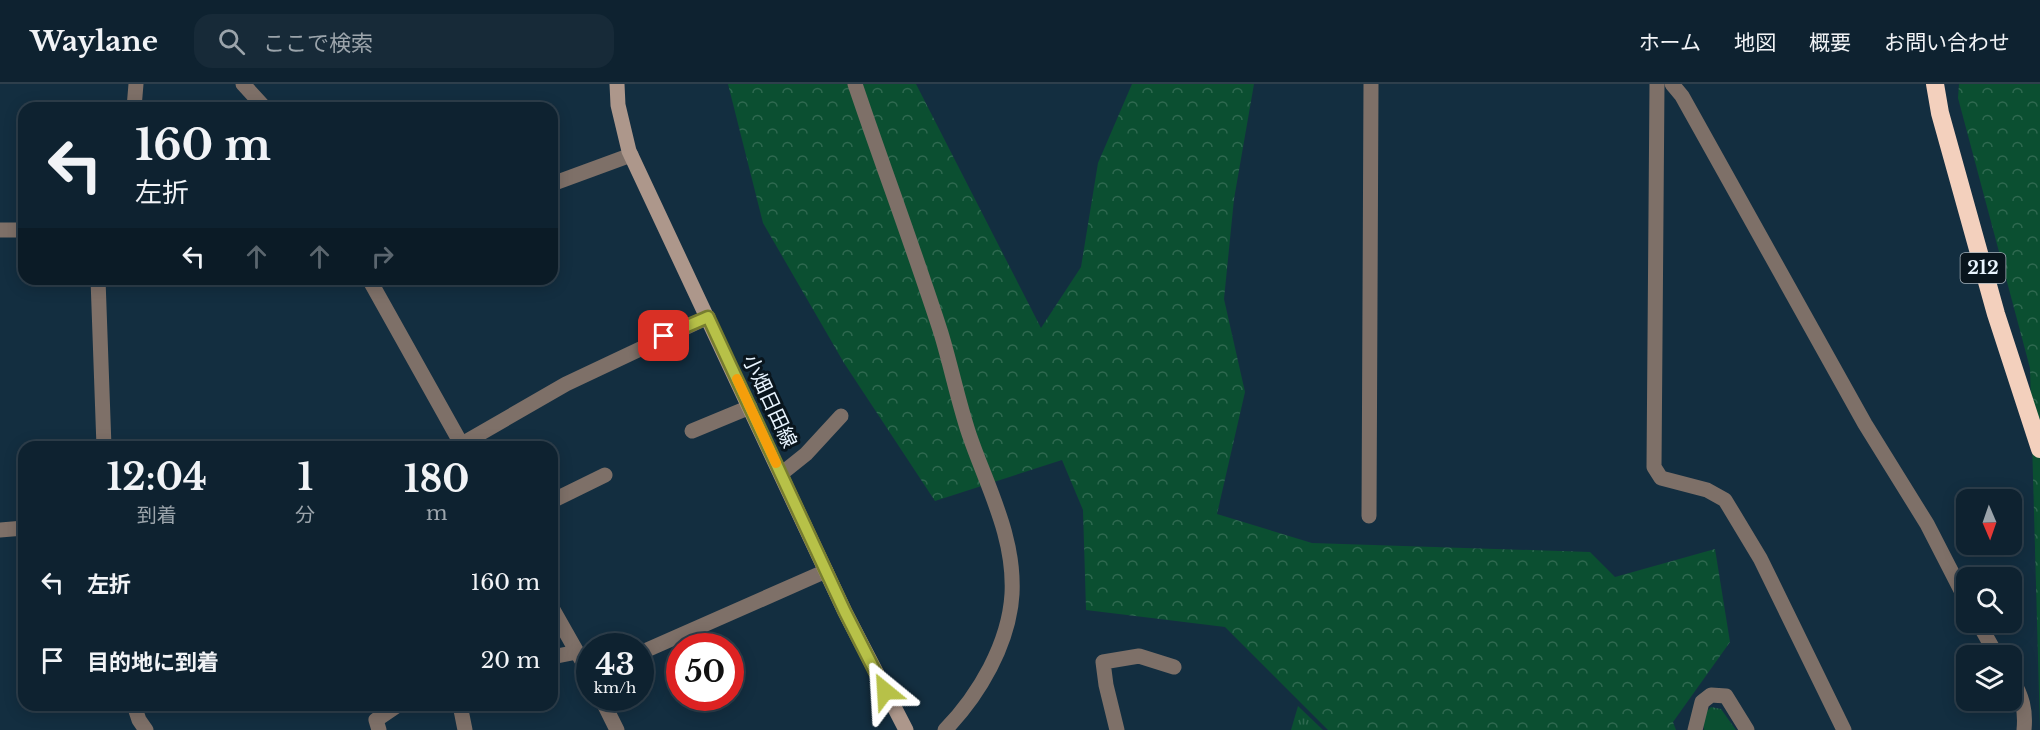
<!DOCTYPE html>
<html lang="ja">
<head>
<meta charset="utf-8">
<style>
  :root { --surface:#0e2230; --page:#172a38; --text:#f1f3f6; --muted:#9ba4ab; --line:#2e3f4c }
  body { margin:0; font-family:"Libre Baskerville","Noto Sans JP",serif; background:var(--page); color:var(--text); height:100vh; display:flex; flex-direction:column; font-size:22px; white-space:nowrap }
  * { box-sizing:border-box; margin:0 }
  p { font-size:20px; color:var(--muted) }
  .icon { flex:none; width:33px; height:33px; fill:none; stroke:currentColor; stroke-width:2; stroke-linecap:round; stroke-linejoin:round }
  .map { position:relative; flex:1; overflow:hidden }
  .sheet { position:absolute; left:18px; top:357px; width:540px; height:270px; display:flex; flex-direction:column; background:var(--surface); border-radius:18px; box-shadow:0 3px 15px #0003,0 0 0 2px var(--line) }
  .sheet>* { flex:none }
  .guide { position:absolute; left:18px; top:18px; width:540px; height:183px; border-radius:18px; box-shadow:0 3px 15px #0003,0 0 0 2px var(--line); background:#0e2230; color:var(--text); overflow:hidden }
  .needle { width:39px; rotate:178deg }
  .tools { position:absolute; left:1956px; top:405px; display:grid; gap:12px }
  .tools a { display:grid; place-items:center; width:66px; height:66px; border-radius:12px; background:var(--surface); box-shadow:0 3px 15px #0003,0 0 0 2px var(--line); font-size:30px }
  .speed { position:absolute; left:576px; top:549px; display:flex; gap:12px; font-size:30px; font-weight:700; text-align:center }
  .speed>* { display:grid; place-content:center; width:78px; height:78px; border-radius:50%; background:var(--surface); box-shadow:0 3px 15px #0003,0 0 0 2px var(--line); line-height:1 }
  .speed small { font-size:15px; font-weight:400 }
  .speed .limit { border:9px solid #d22; background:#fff; color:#111 }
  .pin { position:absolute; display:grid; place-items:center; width:51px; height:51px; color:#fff; margin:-26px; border-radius:12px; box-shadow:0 3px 9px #0006 }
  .me { position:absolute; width:66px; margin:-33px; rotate:333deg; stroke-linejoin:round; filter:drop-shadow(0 0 4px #0008) }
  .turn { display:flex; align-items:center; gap:21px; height:126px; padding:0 18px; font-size:27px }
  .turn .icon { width:78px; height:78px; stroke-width:2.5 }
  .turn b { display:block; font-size:42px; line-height:51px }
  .lanes { display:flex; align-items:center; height:57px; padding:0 18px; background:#0003; justify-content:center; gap:30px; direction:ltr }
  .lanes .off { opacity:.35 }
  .eta { display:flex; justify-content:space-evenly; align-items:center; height:102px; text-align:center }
  .eta b { font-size:36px; font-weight:700; line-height:42px }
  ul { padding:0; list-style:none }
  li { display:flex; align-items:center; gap:18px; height:78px; padding:0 18px }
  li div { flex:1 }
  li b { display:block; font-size:22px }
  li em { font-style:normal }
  header { display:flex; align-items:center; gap:36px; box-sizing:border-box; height:84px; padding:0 30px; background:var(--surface); border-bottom:2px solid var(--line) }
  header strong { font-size:28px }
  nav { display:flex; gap:33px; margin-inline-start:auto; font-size:21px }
  .search { width:420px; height:54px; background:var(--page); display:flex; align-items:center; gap:15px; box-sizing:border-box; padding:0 21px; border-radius:18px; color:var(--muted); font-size:22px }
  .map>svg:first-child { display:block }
  .grass { fill:url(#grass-tufts) }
  .forest { fill:url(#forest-crowns) }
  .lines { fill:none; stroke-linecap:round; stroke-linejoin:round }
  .street { stroke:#7e7068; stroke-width:15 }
  .secondary { stroke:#ad978b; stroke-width:15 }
  .highway { stroke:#f3d0bd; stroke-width:18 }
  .route-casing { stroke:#777d2f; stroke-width:15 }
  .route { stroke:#b7c148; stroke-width:10 }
  .slow { stroke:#f59e0b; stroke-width:10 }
  .labels { text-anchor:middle; stroke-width:6; stroke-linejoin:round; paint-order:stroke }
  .shield { fill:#09151d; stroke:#a6b2bb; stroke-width:1.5 }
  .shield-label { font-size:18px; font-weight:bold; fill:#e9f5ff }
  .street-label { font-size:20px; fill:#e9f5ff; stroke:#09151d }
</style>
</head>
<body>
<header>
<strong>Waylane</strong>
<div class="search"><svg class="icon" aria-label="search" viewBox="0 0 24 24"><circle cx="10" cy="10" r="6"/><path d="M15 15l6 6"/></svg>ここで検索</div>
<nav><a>ホーム</a><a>地図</a><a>概要</a><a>お問い合わせ</a></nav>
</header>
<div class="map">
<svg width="2040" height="646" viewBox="0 0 2040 646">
  <defs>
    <pattern id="grass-tufts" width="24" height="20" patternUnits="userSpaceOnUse" patternTransform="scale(1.5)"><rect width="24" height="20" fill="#0b4f31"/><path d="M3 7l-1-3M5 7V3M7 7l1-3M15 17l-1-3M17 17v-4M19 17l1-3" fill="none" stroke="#2f6950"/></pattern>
    <pattern id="forest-crowns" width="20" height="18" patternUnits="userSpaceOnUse" patternTransform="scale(1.5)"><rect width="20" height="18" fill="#0b4f31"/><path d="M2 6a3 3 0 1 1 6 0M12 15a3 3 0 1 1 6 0" fill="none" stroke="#2f6950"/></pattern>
  </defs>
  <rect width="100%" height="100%" fill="#132e40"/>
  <!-- grass -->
  <g class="grass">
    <polygon points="1298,622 1323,646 1291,646"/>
    <polygon points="1711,623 1721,625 1736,646 1704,646 1703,631"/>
  </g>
  <!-- forest -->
  <g class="forest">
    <polygon points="728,0 916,0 1041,244 1081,183 1098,79 1132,0 1254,0 1234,115 1224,215 1245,308 1217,430 1312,459 1590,468 1615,493 1715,465 1730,558 1673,638 1676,646 1328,646 1225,543 1086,526 1083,426 1062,376 935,417 844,279 763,139"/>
    <polygon points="1959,0 2040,0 2040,646 2030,284 1958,14"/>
  </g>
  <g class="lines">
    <!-- street -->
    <g class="street">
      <polyline points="243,0 265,24"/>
      <path d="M855 0C883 83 914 165 941 249 951 282 958 317 969 350 987 403 1015 452 1012 510 1009 560 979 611 945 646"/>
      <polyline points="1657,0 1654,383 1661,394 1707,406 1725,416 1760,474 1844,646"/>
      <polyline points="1672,0 1682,12 1865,340 1927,440 1966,516"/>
      <polyline points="134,24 136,0"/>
      <polyline points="552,100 631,71"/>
      <polyline points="0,146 24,146"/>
      <polyline points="98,195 104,363"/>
      <polyline points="369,195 463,363"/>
      <polyline points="692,347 750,323"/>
      <polyline points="462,360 566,300 708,233"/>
      <polyline points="781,390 806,370 841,332"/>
      <polyline points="552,417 605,391"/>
      <polyline points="1369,432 1371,0"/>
      <polyline points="0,446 24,444"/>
      <polyline points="552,524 590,591"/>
      <polyline points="1978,538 1997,572"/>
      <polyline points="640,569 826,487"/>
      <polyline points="552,573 577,568"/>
      <path d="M2012 595C2022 612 2026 626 2024 646"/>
      <polyline points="601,614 617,646"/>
      <polyline points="134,621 139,636 146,646"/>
      <polyline points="460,621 465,646"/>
      <polyline points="379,646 376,636 398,621"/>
      <polyline points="1117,646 1106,601 1103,578 1139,572 1174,583"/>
      <polyline points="1695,646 1702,618 1711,611 1726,612 1747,646"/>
    </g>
    <!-- secondary -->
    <polyline class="secondary" points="617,0 618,21 629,67 845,528 906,646"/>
    <!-- highway -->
    <polyline class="highway" points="1935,0 1940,29 1996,230 2040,365"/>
  </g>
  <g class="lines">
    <!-- route casing -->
    <g class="route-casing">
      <polyline id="route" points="664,252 708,233 845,528 885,607"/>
    </g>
    <!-- route -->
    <use href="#route" class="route"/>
    <!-- slow -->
    <polyline class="slow" points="737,295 776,379"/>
  </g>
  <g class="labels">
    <!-- shield labels -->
    <rect class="shield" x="1960.5" y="169" width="45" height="30" rx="4.5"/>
    <g class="shield-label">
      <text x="1983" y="190">212</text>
    </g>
    <!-- street labels -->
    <g class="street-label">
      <text transform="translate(770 317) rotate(65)" y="7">小畑日田線</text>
    </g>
  </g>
</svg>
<div class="tools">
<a><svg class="needle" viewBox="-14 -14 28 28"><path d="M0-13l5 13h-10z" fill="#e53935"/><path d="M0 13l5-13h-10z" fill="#9ba4ab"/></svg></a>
<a><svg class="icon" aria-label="search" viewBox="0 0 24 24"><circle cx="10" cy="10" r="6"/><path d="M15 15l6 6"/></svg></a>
<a><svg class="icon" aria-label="layers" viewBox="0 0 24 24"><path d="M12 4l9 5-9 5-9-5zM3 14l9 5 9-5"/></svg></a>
</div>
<div class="speed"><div>43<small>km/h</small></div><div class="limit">50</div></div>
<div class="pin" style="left:664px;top:252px;background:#d93025"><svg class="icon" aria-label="arrive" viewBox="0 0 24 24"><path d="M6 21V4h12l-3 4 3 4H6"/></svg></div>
<svg class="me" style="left:885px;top:607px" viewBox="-20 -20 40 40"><path d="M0-17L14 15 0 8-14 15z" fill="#b7c148" stroke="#fff" stroke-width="4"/></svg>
<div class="guide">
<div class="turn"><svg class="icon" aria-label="left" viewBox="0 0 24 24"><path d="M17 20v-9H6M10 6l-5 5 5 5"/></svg><div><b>160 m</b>左折</div></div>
<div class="lanes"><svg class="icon" aria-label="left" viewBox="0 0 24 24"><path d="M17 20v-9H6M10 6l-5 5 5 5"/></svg><svg class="icon off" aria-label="ahead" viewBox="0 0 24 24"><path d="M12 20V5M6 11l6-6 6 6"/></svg><svg class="icon off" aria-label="ahead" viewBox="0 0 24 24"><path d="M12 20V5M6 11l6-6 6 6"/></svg><svg class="icon off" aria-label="right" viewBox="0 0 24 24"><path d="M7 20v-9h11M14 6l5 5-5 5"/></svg></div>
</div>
<section class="sheet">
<div class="eta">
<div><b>12:04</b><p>到着</p></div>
<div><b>1</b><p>分</p></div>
<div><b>180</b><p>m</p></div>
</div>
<ul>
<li><svg class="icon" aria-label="left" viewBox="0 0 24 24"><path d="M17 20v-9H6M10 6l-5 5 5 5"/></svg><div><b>左折</b></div><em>160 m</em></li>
<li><svg class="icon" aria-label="arrive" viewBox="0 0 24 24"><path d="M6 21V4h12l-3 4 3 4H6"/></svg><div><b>目的地に到着</b></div><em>20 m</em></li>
</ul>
</section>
</div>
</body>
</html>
